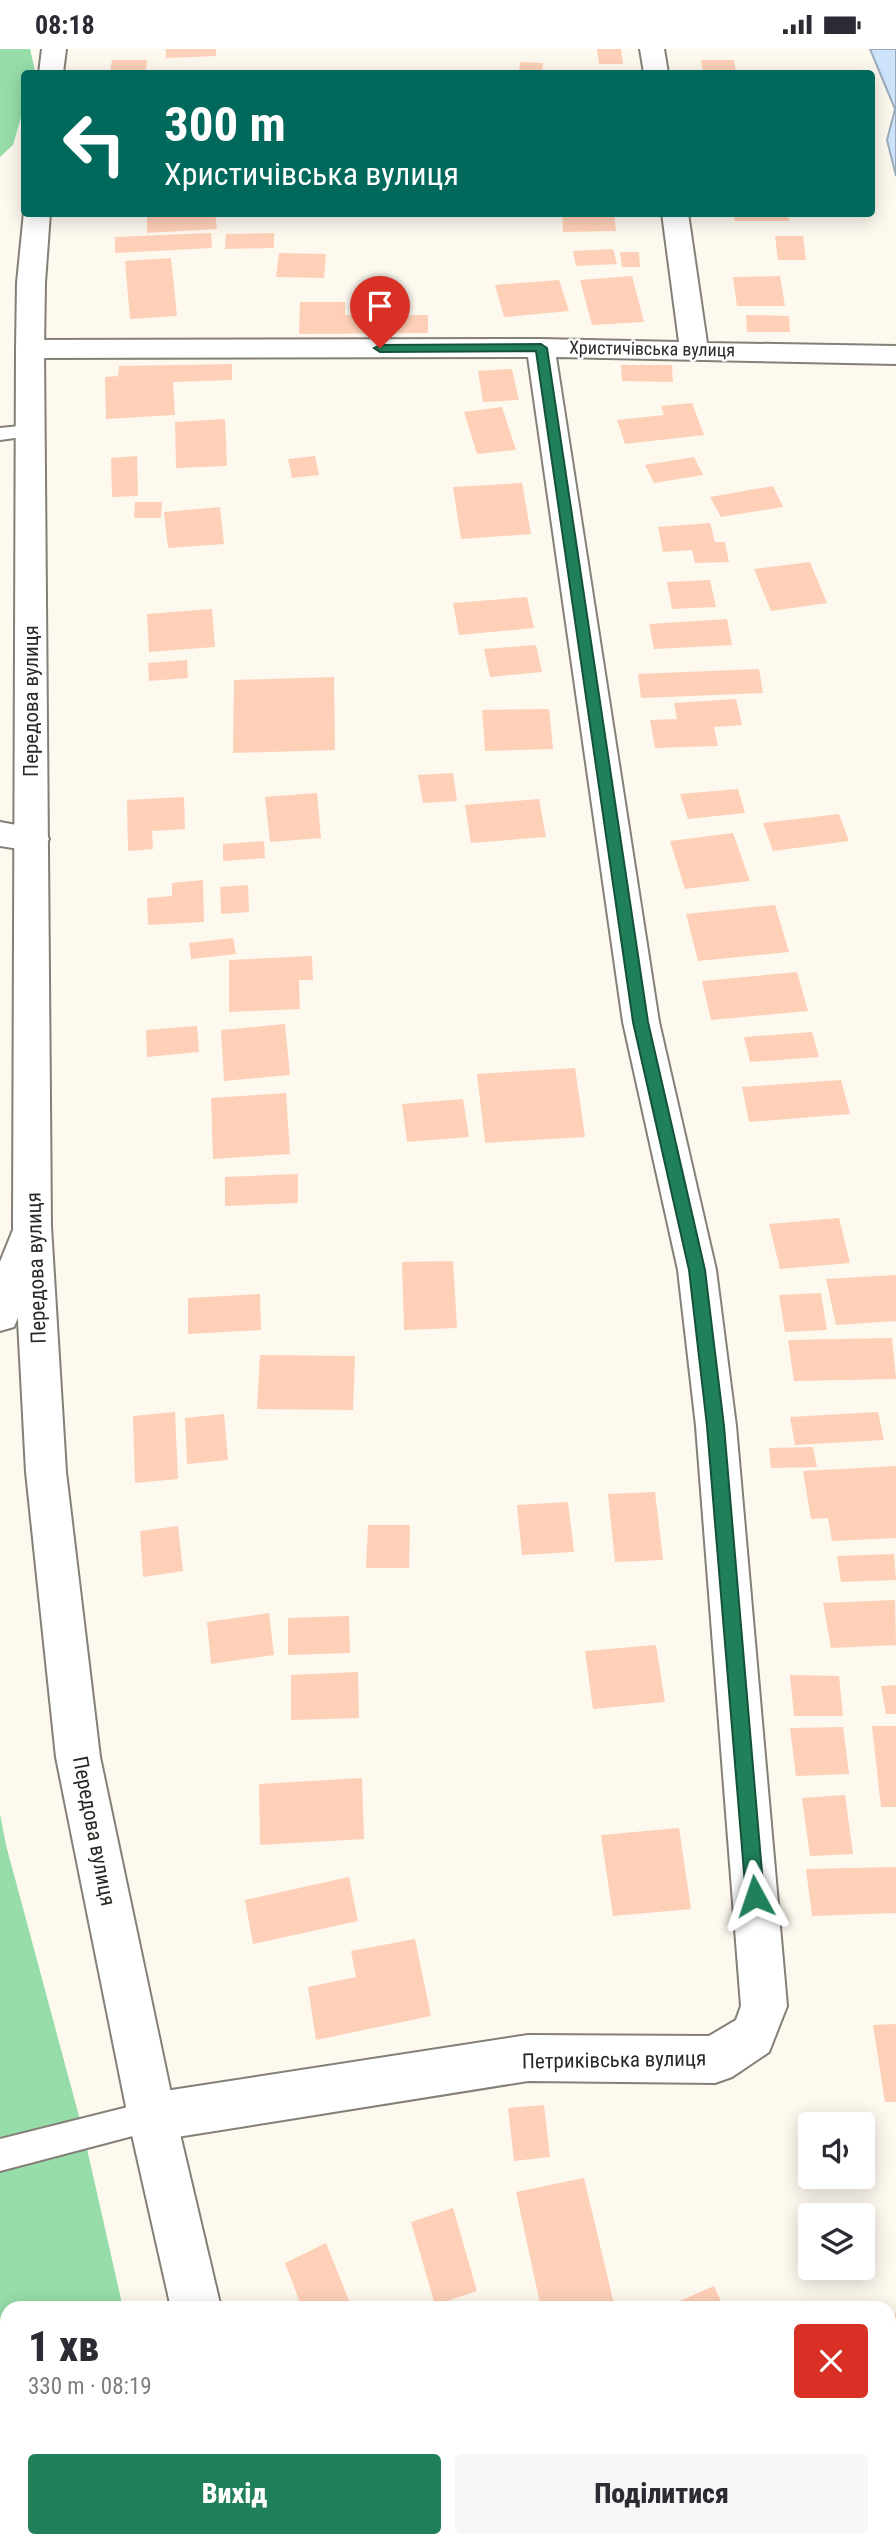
<!DOCTYPE html>
<html lang="uk">
<head>
<meta charset="utf-8">
<style>
  :root { --surface:#fff; --page:#f7f7f7; --text:#2b2b33; --muted:#7c7c81; --accent:#1f8059 }
  body { margin:0; font-family:"Roboto Condensed",sans-serif; background:var(--page); color:var(--text); height:100vh; display:flex; flex-direction:column; font-size:26px; white-space:nowrap }
  * { box-sizing:border-box; margin:0 }
  p { font-size:23px; color:var(--muted) }
  .icon { flex:none; width:38px; height:38px; fill:none; stroke:currentColor; stroke-width:2; stroke-linecap:round; stroke-linejoin:round }
  .map { position:relative; flex:1; overflow:hidden }
  .drawer { position:absolute; left:0px; top:2252px; width:896px; height:247px; display:flex; flex-direction:column; background:var(--surface); border-radius:21px 21px 0 0; box-shadow:0 4px 18px #0003 }
  .drawer>* { flex:none }
  .hud { position:absolute; left:21px; top:21px; width:854px; height:147px; border-radius:7px; box-shadow:0 4px 18px #0003; background:#00695c; color:#fff; overflow:hidden }
  .tools { position:absolute; left:798px; top:2063px; display:grid; gap:14px }
  .tools a { display:grid; place-items:center; width:77px; height:77px; border-radius:7px; background:var(--surface); box-shadow:0 4px 18px #0003; font-size:35px }
  .pin { position:absolute; display:grid; place-items:center; width:60px; height:60px; color:#fff; margin:-72px -30px; border-radius:50% 50% 50% 0; rotate:-45deg; box-shadow:0 0 7px #0007 }
  .pin .icon { rotate:45deg }
  .me { position:absolute; width:77px; margin:-38px; rotate:355deg; stroke-linejoin:round; filter:drop-shadow(0 0 5px #0008) }
  .turn { display:flex; align-items:center; gap:24px; height:147px; padding:0 28px; font-size:32px }
  .turn .icon { width:91px; height:91px; stroke-width:2.5 }
  .turn b { display:block; font-size:49px; line-height:60px }
  .round { display:grid; place-items:center; flex:none; width:74px; height:74px; border-radius:7px; background:var(--page) }
  .summary { display:flex; align-items:center; justify-content:space-between; height:119px; padding:0 28px }
  h1 { font-size:42px; font-weight:800; line-height:52px }
  .primary-button { display:flex; gap:14px; margin-top:auto; padding:14px 28px }
  .primary-button a { flex:1; height:80px; border-radius:7px; background:var(--accent); color:#fff; font-size:28px; font-weight:800; line-height:80px; text-align:center }
  .primary-button a+a { background:var(--page); color:var(--text) }
  .status { display:flex; justify-content:space-between; align-items:center; height:49px; padding:0 35px; background:var(--surface); direction:ltr }
  .status svg { height:19px; fill:currentColor }
  .map>svg:first-child { display:block }
  .forest { fill:#96dda9 }
  .water { fill:#cce3fb; stroke:#9cabbb; stroke-width:2 }
  .building { fill:#fed0b8 }
  .lines { fill:none; stroke-linecap:round; stroke-linejoin:round }
  .service-casing { stroke:#847f77; stroke-width:4 }
  .minor-casing { stroke:#847f77; stroke-width:4 }
  .tertiary-casing { stroke:#847f77; stroke-width:4 }
  .service { fill:#fff; fill-rule:evenodd }
  .minor { fill:#fff; fill-rule:evenodd }
  .tertiary { fill:#fff; fill-rule:evenodd }
  .route { fill:#1f8059; stroke:#14533a; stroke-width:2 }
  .labels { text-anchor:middle; stroke-width:5; stroke-linejoin:round; paint-order:stroke }
  .far-street-label { font-size:18px; fill:#2b2925; stroke:#fff }
  .street-label { font-size:21px; fill:#2b2925; stroke:#fff }
</style>
</head>
<body>
<div class="status"><b>08:18</b><svg viewBox="0 0 49 12"><path d="M0 12V9h3v3zM5 12V6h3v6zM10 12V3h3v9zM15 12V0h3v12zM26 1h20v11H26zM47 4h2v5h-2z"/></svg></div>
<div class="map">
<svg width="896" height="2498" viewBox="0 0 896 2498">
  <rect width="100%" height="100%" fill="#fef9ef"/>
  <!-- forest -->
  <g class="forest">
    <polygon points="0,0 30,0 35,22 34,24 24,24 24,58 13,96 0,108"/>
    <polygon points="0,1765 6,1796 83,2082 123,2259 7,2259 7,2475 0,2475"/>
  </g>
  <!-- water -->
  <polygon class="water" points="870,0 896,0 896,127 887,91 895,60"/>
  <!-- building -->
  <g class="building">
    <polygon points="166,0 216,0 216,7 166,9"/>
    <polygon points="597,0 621,0 623,15 599,15"/>
    <polygon points="112,11 147,11 146,23 110,23"/>
    <polygon points="701,11 734,11 736,23 703,24"/>
    <polygon points="520,13 543,14 542,24 519,24"/>
    <polygon points="147,164 215,164 217,180 147,184"/>
    <polygon points="562,164 614,164 616,182 563,183"/>
    <polygon points="734,164 788,164 789,172 735,172"/>
    <polygon points="211,184 212,199 115,204 115,188"/>
    <polygon points="274,184 274,199 225,200 226,185"/>
    <polygon points="775,187 803,187 806,211 778,211"/>
    <polygon points="613,200 617,215 576,217 573,202"/>
    <polygon points="620,203 639,203 640,218 622,218"/>
    <polygon points="279,204 326,205 324,229 276,228"/>
    <polygon points="171,209 177,267 130,270 125,212"/>
    <polygon points="632,227 644,273 592,276 580,231"/>
    <polygon points="780,227 785,257 737,257 733,228"/>
    <polygon points="559,231 569,262 504,268 495,236"/>
    <polygon points="300,253 345,253 345,266 428,266 428,284 299,285"/>
    <polygon points="746,266 789,267 790,283 747,283"/>
    <polygon points="232,315 232,331 173,333 175,366 106,370 105,328 118,327 119,317"/>
    <polygon points="621,316 672,316 673,333 622,332"/>
    <polygon points="512,320 519,351 483,353 478,322"/>
    <polygon points="692,354 704,386 625,395 617,371 664,366 661,357"/>
    <polygon points="502,358 516,401 477,405 464,363"/>
    <polygon points="225,370 227,417 176,419 175,373"/>
    <polygon points="137,407 138,447 112,448 111,409"/>
    <polygon points="315,407 319,426 292,429 288,410"/>
    <polygon points="694,408 703,426 654,434 645,416"/>
    <polygon points="522,434 531,485 461,490 453,438"/>
    <polygon points="773,437 783,458 721,468 710,448"/>
    <polygon points="135,453 162,453 161,469 134,469"/>
    <polygon points="220,458 224,495 168,499 164,463"/>
    <polygon points="710,474 715,493 725,493 729,513 695,514 692,501 663,503 658,478"/>
    <polygon points="810,513 827,554 771,562 754,520"/>
    <polygon points="710,531 716,558 672,560 667,533"/>
    <polygon points="527,548 534,579 459,586 453,554"/>
    <polygon points="212,560 215,598 149,603 147,565"/>
    <polygon points="727,570 732,596 654,600 649,575"/>
    <polygon points="536,596 542,623 490,628 484,600"/>
    <polygon points="187,611 188,629 149,632 148,614"/>
    <polygon points="759,620 763,644 641,649 638,625"/>
    <polygon points="334,628 335,701 233,704 234,631"/>
    <polygon points="736,650 742,676 714,678 718,697 655,699 650,671 677,670 674,654"/>
    <polygon points="549,660 553,700 485,702 482,661"/>
    <polygon points="453,724 457,752 423,754 418,726"/>
    <polygon points="738,740 745,764 688,770 680,745"/>
    <polygon points="317,744 321,789 270,793 265,748"/>
    <polygon points="184,748 185,780 152,782 153,800 128,802 127,751"/>
    <polygon points="539,750 546,788 471,794 465,756"/>
    <polygon points="839,765 849,792 773,802 763,774"/>
    <polygon points="733,784 750,832 685,840 670,792"/>
    <polygon points="264,792 265,809 223,812 223,795"/>
    <polygon points="203,831 204,873 148,876 147,849 172,847 172,834"/>
    <polygon points="248,836 249,863 221,865 220,838"/>
    <polygon points="775,856 789,903 698,912 686,865"/>
    <polygon points="233,889 236,905 191,910 189,894"/>
    <polygon points="312,907 313,931 299,931 300,960 229,963 229,911"/>
    <polygon points="797,923 808,962 711,971 702,932"/>
    <polygon points="285,975 290,1026 224,1032 221,981"/>
    <polygon points="197,977 199,1003 147,1008 146,981"/>
    <polygon points="812,983 819,1008 750,1013 744,988"/>
    <polygon points="575,1019 585,1088 485,1094 477,1025"/>
    <polygon points="841,1031 850,1065 749,1073 742,1038"/>
    <polygon points="286,1044 290,1105 213,1110 211,1049"/>
    <polygon points="463,1050 469,1088 407,1093 402,1055"/>
    <polygon points="298,1125 298,1154 225,1157 225,1128"/>
    <polygon points="839,1169 850,1214 780,1220 769,1175"/>
    <polygon points="453,1212 457,1279 404,1281 402,1213"/>
    <polygon points="896,1226 896,1272 836,1276 826,1230"/>
    <polygon points="821,1244 827,1281 785,1283 779,1246"/>
    <polygon points="260,1245 261,1281 188,1285 188,1249"/>
    <polygon points="892,1289 896,1330 794,1332 788,1291"/>
    <polygon points="260,1306 355,1307 353,1361 257,1360"/>
    <polygon points="175,1363 178,1430 135,1434 133,1367"/>
    <polygon points="878,1363 884,1391 795,1396 790,1368"/>
    <polygon points="224,1365 228,1411 187,1415 185,1369"/>
    <polygon points="813,1398 817,1418 771,1419 769,1399"/>
    <polygon points="896,1417 896,1489 832,1492 828,1469 811,1470 803,1422"/>
    <polygon points="655,1443 663,1511 615,1513 608,1445"/>
    <polygon points="568,1453 574,1503 522,1506 517,1456"/>
    <polygon points="368,1476 410,1476 409,1519 366,1519"/>
    <polygon points="178,1477 183,1522 143,1528 140,1482"/>
    <polygon points="894,1505 896,1531 841,1533 837,1507"/>
    <polygon points="895,1551 896,1596 831,1599 823,1554"/>
    <polygon points="269,1564 274,1606 211,1615 207,1573"/>
    <polygon points="349,1567 350,1604 288,1606 288,1569"/>
    <polygon points="656,1596 665,1653 593,1660 585,1602"/>
    <polygon points="358,1623 359,1669 291,1671 291,1626"/>
    <polygon points="790,1626 839,1627 843,1667 794,1667"/>
    <polygon points="896,1636 896,1665 886,1665 881,1637"/>
    <polygon points="872,1677 896,1677 896,1758 881,1758"/>
    <polygon points="843,1678 849,1725 796,1727 790,1679"/>
    <polygon points="362,1729 364,1790 260,1796 259,1735"/>
    <polygon points="845,1746 853,1805 810,1807 802,1749"/>
    <polygon points="679,1779 691,1860 613,1867 601,1786"/>
    <polygon points="896,1818 896,1864 812,1867 806,1820"/>
    <polygon points="349,1828 358,1872 253,1895 245,1851"/>
    <polygon points="415,1890 431,1967 316,1991 308,1938 356,1928 351,1902"/>
    <polygon points="896,1975 896,2053 885,2053 873,1976"/>
    <polygon points="544,2056 550,2108 514,2112 508,2059"/>
    <polygon points="584,2129 615,2259 541,2259 516,2143"/>
    <polygon points="453,2159 477,2242 435,2256 411,2173"/>
    <polygon points="326,2194 352,2259 302,2259 285,2214"/>
    <polygon points="714,2237 724,2259 675,2259 673,2255"/>
    <polygon points="896,2264 896,2309 889,2300 889,2269"/>
  </g>
  <g class="lines">
    <!-- service casing -->
    <g class="service-casing">
      <g id="service">
        <polygon points="30,376 37,378 40,382 37,386 0,391 0,379"/>
        <polygon points="152,2052 163,2057 168,2068 163,2079 0,2122 0,2090"/>
      </g>
    </g>
    <!-- minor casing -->
    <g class="minor-casing">
      <g id="minor">
        <polygon points="640,0 664,0 668,24 644,24"/>
        <polygon points="662,164 688,164 707,294 896,297 896,315 556,308 659,973 716,1221 736,1377 787,1957 769,2003 732,2028 715,2034 528,2032 152,2092 135,2085 128,2068 135,2051 152,2044 528,1986 709,1987 736,1971 741,1957 696,1377 678,1221 623,973 528,308 30,309 20,306 16,300 20,294 30,291 541,290 679,293"/>
        <polygon points="0,773 44,781 49,790 44,799 32,802 0,797"/>
        <polygon points="32,1162 45,1166 51,1177 19,1266 14,1278 0,1282 0,1213 19,1166"/>
      </g>
    </g>
    <!-- tertiary casing -->
    <g class="tertiary-casing">
      <g id="tertiary">
        <polygon points="42,0 66,0 63,24 39,24"/>
        <polygon points="24,163 50,164 45,234 44,300 51,1177 66,1423 100,1708 176,2068 221,2259 171,2259 128,2068 56,1708 26,1423 13,1177 16,300 17,234"/>
        <polygon points="239,2492 291,2492 292,2498 240,2498"/>
      </g>
    </g>
    <!-- service -->
    <use href="#service" class="service"/>
    <!-- minor -->
    <use href="#minor" class="minor"/>
    <!-- tertiary -->
    <use href="#tertiary" class="tertiary"/>
  </g>
  <!-- route -->
  <polygon class="route" points="541,295 547,299 648,973 705,1221 724,1377 764,1847 762,1853 755,1856 748,1853 746,1847 707,1377 689,1221 633,973 536,302 380,303 374,299 380,296"/>
  <g class="labels">
    <!-- far-street labels -->
    <g class="far-street-label">
      <text transform="translate(652 300) rotate(1)" y="6">Христичівська вулиця</text>
    </g>
    <!-- street labels -->
    <g class="street-label">
      <text transform="translate(31 652) rotate(-90)" y="7">Передова вулиця</text>
      <text transform="translate(36 1219) rotate(-92)" y="7">Передова вулиця</text>
      <text transform="translate(94 1782) rotate(79)" y="7">Передова вулиця</text>
      <text transform="translate(614 2011) rotate(-1)" y="7">Петриківська вулиця</text>
    </g>
  </g>
</svg>
<div class="tools">
<a><svg class="icon" aria-label="sound" viewBox="0 0 24 24"><path d="M4 9h4l5-4v14l-5-4H4zM17 9q2 3 0 6"/></svg></a>
<a><svg class="icon" aria-label="layers" viewBox="0 0 24 24"><path d="M12 4l9 5-9 5-9-5zM3 14l9 5 9-5"/></svg></a>
</div>
<div class="pin" style="left:380px;top:299px;background:#d93025"><svg class="icon" aria-label="arrive" viewBox="0 0 24 24"><path d="M6 21V4h12l-3 4 3 4H6"/></svg></div>
<svg class="me" style="left:755px;top:1847px" viewBox="-20 -20 40 40"><path d="M0-17L14 15 0 8-14 15z" fill="#1f8059" stroke="#fff" stroke-width="4"/></svg>
<div class="hud">
<div class="turn"><svg class="icon" aria-label="left" viewBox="0 0 24 24"><path d="M17 20v-9H6M10 6l-5 5 5 5"/></svg><div><b>300 m</b>Христичівська вулиця</div></div>
</div>
<section class="drawer">
<div class="summary"><div><h1>1 хв</h1><p>330 m · 08:19</p></div><a class="round" style="background:#d93025;color:#fff"><svg class="icon" aria-label="close" viewBox="0 0 24 24"><path d="M6 6l12 12M18 6L6 18"/></svg></a></div>
<div class="primary-button"><a>Вихід</a><a>Поділитися</a></div>
</section>
</div>
</body>
</html>
